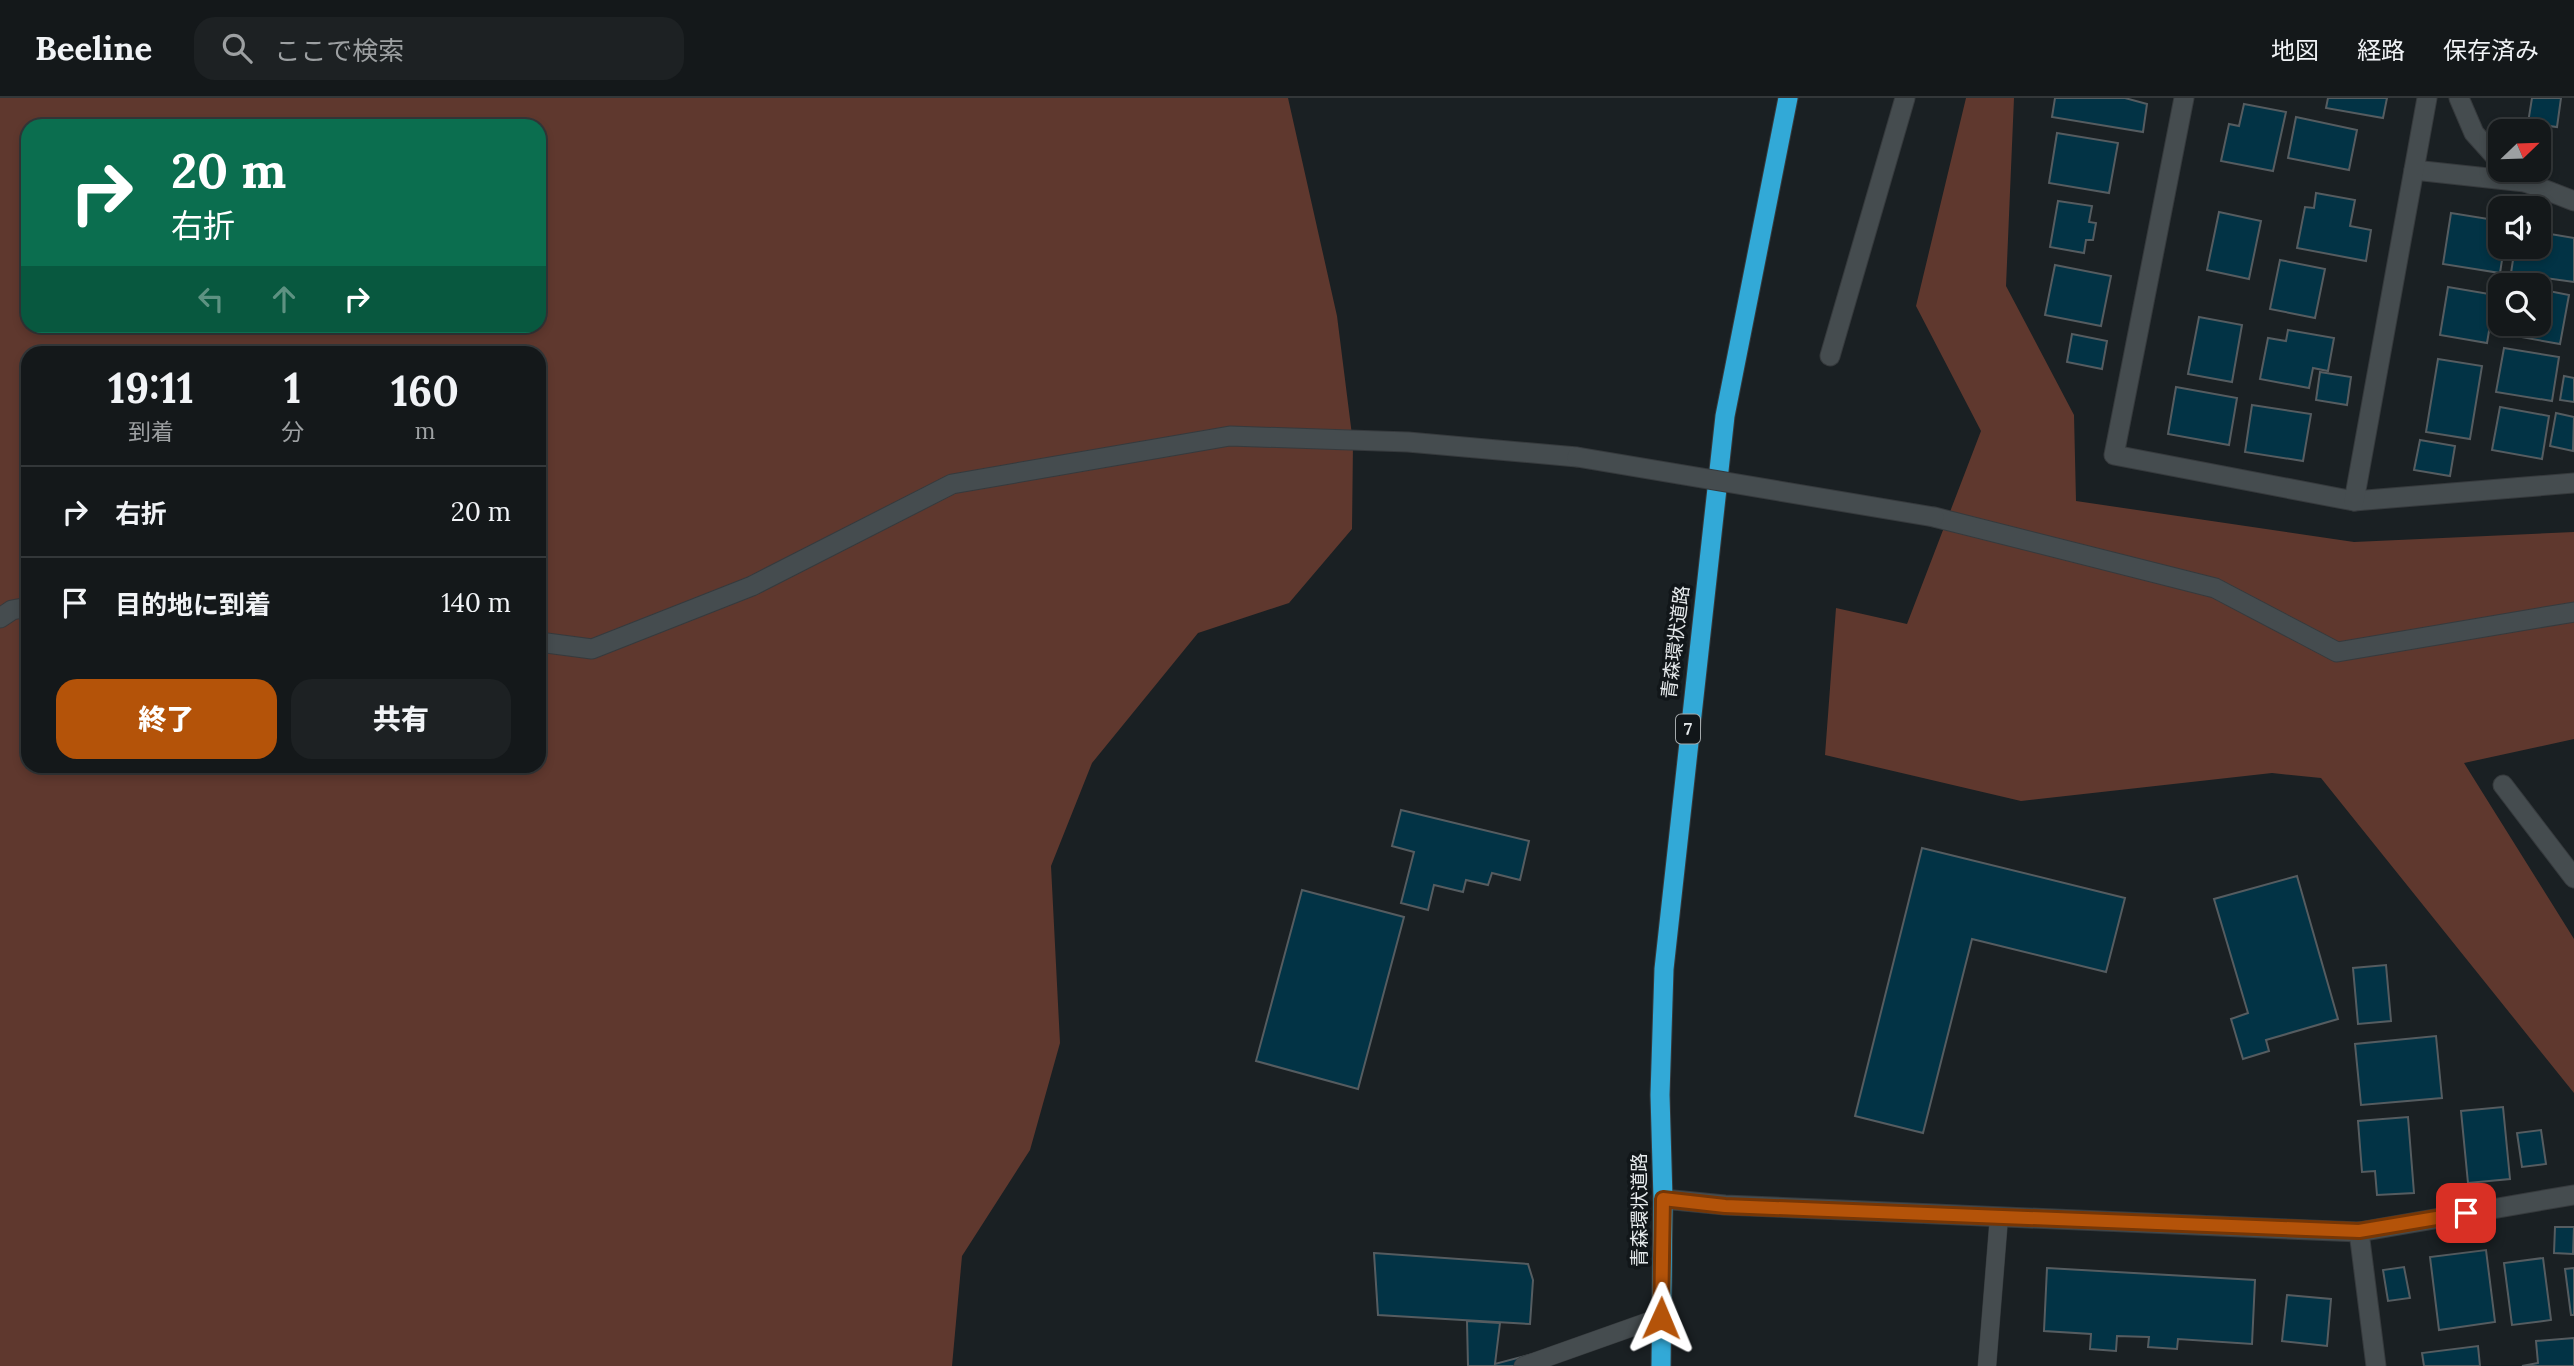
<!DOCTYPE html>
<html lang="ja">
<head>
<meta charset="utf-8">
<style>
  :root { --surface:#14181a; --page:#1d2123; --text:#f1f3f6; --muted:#9da0a2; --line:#333739; --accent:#b45309 }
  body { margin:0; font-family:Lora,"Noto Sans JP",serif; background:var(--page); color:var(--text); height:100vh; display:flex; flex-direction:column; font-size:26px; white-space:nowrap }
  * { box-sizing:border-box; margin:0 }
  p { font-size:23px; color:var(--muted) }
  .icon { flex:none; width:38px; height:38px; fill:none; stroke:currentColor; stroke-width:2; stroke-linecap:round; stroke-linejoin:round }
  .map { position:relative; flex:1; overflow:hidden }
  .panel { position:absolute; left:21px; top:248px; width:525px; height:427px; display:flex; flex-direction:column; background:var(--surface); border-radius:21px; box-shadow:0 4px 10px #0003,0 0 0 2px var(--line) }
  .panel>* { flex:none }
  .top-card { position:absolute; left:21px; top:21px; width:525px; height:214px; border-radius:21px; box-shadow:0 4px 10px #0003,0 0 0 2px var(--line); background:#0b6e4f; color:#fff; overflow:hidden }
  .needle { width:46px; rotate:67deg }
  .tools { position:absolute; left:2488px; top:21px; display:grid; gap:14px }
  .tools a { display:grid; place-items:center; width:63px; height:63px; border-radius:14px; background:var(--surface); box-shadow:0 4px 10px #0003,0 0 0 2px var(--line); font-size:35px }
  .pin { position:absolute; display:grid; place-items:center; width:60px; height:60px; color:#fff; margin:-30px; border-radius:14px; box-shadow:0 4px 10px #0006 }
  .me { position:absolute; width:77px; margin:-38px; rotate:1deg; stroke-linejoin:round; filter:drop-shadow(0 0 5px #0008) }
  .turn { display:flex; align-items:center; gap:24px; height:147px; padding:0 35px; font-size:32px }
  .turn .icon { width:91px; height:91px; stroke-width:2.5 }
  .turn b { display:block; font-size:49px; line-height:60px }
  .lanes { display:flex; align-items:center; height:66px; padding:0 35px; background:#0003; justify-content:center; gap:35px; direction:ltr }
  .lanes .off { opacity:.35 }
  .eta { display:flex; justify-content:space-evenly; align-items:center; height:119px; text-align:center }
  .eta b { font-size:42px; font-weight:800; line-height:49px }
  .action { display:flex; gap:14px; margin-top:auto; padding:14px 35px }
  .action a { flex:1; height:80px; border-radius:21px; background:var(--accent); color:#fff; font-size:28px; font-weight:800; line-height:80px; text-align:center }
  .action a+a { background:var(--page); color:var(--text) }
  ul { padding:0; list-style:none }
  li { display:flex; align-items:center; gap:21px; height:91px; padding:0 35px; border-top:2px solid var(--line) }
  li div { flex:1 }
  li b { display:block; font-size:26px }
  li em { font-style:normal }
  header { display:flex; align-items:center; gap:42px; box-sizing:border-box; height:98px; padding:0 35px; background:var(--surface); border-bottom:2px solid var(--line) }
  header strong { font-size:33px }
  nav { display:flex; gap:38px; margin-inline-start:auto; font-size:24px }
  .search { width:490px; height:63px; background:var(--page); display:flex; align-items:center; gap:18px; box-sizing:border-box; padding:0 24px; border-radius:21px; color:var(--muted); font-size:26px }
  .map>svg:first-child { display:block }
  .green { fill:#5f382e; fill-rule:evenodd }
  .building { fill:#023345; stroke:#555c60; stroke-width:2 }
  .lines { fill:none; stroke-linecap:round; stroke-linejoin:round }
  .service-casing { stroke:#363a3d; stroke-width:19 }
  .minor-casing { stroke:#363a3d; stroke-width:21 }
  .tertiary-casing { stroke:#363a3d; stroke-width:21 }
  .trunk-casing { stroke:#363a3d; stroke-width:21 }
  .service { stroke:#454c4f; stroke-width:18 }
  .minor { stroke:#454c4f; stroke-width:19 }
  .tertiary { stroke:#454c4f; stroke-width:19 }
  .trunk { stroke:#32a9d7; stroke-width:19 }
  .minor-bridge-casing { stroke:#363a3d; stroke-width:21; stroke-linecap:butt }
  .minor-bridge { stroke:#454c4f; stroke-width:19 }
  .route-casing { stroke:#753606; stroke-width:18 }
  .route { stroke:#b45309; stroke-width:12 }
  .labels { text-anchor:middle; stroke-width:7; stroke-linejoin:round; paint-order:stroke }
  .shield { fill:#111619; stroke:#a5aaac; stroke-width:2 }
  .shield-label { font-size:18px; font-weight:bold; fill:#e5e9eb }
  .street-label { font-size:19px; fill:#e5e9eb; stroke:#111619 }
</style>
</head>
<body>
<header>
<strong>Beeline</strong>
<div class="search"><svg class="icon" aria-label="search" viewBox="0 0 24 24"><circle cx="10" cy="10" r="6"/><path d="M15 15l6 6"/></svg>ここで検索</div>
<nav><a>地図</a><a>経路</a><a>保存済み</a></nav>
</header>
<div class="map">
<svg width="2574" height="1268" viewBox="0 0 2574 1268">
  <rect width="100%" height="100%" fill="#1a2023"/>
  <!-- green -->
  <g class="green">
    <path d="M0 0H1288L1337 218 1353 345 1352 431 1289 505 1198 535 1092 665 1051 768 1060 945 1030 1052 962 1158 952 1268H0ZM28 28H539V228H28ZM28 256H539V668H28Z"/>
    <polygon points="1966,0 2014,0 2006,188 2074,317 2076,403 2354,444 2574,434 2574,641 2464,665 2574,841 2574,995 2321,680 2272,675 2021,703 1825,657 1836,510 1907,526 1981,333 1916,208"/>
  </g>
  <!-- building -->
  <g class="building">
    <polygon points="2055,0 2125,0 2147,6 2143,34 2052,19"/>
    <polygon points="2328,0 2387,0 2383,20 2326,10"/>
    <polygon points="2532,0 2561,0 2557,29 2528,25"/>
    <polygon points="2244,6 2286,14 2273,73 2221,63 2229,26 2239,28"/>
    <polygon points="2296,19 2357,32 2349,72 2288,60"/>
    <polygon points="2057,35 2118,45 2109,95 2049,85"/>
    <polygon points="2316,95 2355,102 2350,128 2371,132 2366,163 2297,150 2305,109 2314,110"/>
    <polygon points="2058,103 2092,108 2089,124 2096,125 2093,142 2086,142 2084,155 2050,149"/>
    <polygon points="2219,114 2261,123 2249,181 2207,172"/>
    <polygon points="2451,115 2501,123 2501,149 2504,149 2500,175 2443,166"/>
    <polygon points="2539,134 2574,140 2574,184 2511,175 2515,149 2539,149"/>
    <polygon points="2280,162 2325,171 2315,220 2270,211"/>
    <polygon points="2055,167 2111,178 2101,228 2045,217"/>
    <polygon points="2448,189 2495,197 2487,245 2440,237"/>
    <polygon points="2539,191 2569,197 2560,246 2510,237 2512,226 2539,226"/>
    <polygon points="2199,219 2242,227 2232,284 2188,276"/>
    <polygon points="2288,232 2334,240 2328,273 2313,270 2309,290 2260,281 2268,240 2286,243"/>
    <polygon points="2072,236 2107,243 2102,271 2067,264"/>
    <polygon points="2504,250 2559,259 2552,303 2496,294"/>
    <polygon points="2438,261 2482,268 2470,341 2426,334"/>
    <polygon points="2320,274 2351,279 2347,307 2316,302"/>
    <polygon points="2564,278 2574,280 2574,304 2560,302"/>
    <polygon points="2176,289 2237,300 2229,347 2168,336"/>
    <polygon points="2252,307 2311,316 2303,363 2245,354"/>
    <polygon points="2500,309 2549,318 2542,361 2492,352"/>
    <polygon points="2556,315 2574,319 2573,353 2550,348"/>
    <polygon points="2420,342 2455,348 2450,378 2414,372"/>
    <polygon points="1401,712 1529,743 1520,782 1492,775 1488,787 1466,782 1463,794 1434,787 1428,812 1401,805 1414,754 1392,748"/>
    <polygon points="1922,750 2125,800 2106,874 1972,841 1923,1035 1855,1018"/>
    <polygon points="2297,778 2338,921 2266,942 2269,953 2243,961 2231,921 2248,915 2214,801"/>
    <polygon points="1302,792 1404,819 1358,991 1256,963"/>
    <polygon points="2386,867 2391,923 2358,926 2353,870"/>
    <polygon points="2436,938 2442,1000 2361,1007 2355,946"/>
    <polygon points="2503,1009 2510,1081 2468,1085 2461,1013"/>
    <polygon points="2408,1019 2414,1095 2377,1097 2375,1073 2362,1074 2358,1023"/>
    <polygon points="2541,1032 2546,1066 2522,1069 2517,1035"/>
    <polygon points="2555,1129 2574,1129 2573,1156 2554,1155"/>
    <polygon points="2486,1152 2495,1224 2439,1232 2430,1159"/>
    <polygon points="1374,1155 1528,1166 1533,1182 1530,1226 1378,1217"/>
    <polygon points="2543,1160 2551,1222 2512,1227 2504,1165"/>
    <polygon points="2404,1169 2410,1200 2388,1203 2383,1172"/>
    <polygon points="2047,1170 2255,1182 2252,1246 2178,1241 2177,1251 2148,1249 2149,1239 2117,1238 2116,1253 2090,1251 2091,1236 2044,1233"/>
    <polygon points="2574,1170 2574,1217 2571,1217 2565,1171"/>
    <polygon points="2287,1197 2331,1201 2327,1248 2282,1243"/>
    <polygon points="1467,1223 1500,1225 1495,1266 1536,1255 1535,1268 1468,1268"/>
    <polygon points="2574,1240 2574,1268 2522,1268 2538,1265 2536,1243"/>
    <polygon points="2478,1248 2480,1268 2424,1268 2422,1255"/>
  </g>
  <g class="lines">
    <!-- service casing -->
    <g class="service-casing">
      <g id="service">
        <polyline points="1523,1268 1661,1219"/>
        <polyline points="1987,1268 1999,1119"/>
      </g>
    </g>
    <!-- minor casing -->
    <g class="minor-casing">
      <g id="minor">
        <polyline points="2184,0 2114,357 2354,403 2574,385"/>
        <polyline points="2414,72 2525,84"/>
        <polyline points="1830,258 1905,0"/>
        <polyline points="2354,403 2427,0"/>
        <polyline points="1934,419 2215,490 2337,554 2574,514"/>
        <polyline points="0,520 12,512 28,509"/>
        <polyline points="539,544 592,551 752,488 952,386 1230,338 1408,344 1577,359"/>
        <polyline points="2503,687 2574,780"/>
        <polyline points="1663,1101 1725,1107 2359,1134 2573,1097"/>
        <polyline points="2359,1134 2376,1268"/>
      </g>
    </g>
    <!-- tertiary casing -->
    <g class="tertiary-casing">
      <g id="tertiary">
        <polyline points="2459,0 2474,35 2501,65"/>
        <polyline points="2509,72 2525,84 2574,103"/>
      </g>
    </g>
    <!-- trunk casing -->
    <g class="trunk-casing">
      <polyline id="trunk" points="1661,1268 1663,1101 1660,997 1664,871 1725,318 1788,0"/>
    </g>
    <!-- service -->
    <use href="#service" class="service"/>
    <!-- minor -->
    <use href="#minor" class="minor"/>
    <!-- tertiary -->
    <use href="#tertiary" class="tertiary"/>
    <!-- trunk -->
    <use href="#trunk" class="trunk"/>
    <!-- minor-bridge casing -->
    <g class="minor-bridge-casing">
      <polyline id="minor-bridge" points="1577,359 1934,419"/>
    </g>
    <!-- minor-bridge -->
    <use href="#minor-bridge" class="minor-bridge"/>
  </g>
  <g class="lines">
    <!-- route casing -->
    <g class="route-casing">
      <polyline id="route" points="1661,1220 1663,1101 1725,1108 2359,1133 2466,1115"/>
    </g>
    <!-- route -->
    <use href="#route" class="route"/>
  </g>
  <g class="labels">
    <!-- shield labels -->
    <rect class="shield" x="1676" y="616.5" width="24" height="29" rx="5"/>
    <g class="shield-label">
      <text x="1688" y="637">7</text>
    </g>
    <!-- street labels -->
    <g class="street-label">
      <text transform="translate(1675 544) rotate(-83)" y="7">青森環状道路</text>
      <text transform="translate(1639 1112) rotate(-90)" y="7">青森環状道路</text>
    </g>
  </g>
</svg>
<div class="tools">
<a><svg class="needle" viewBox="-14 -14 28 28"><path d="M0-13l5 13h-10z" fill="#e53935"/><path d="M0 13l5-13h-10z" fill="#9da0a2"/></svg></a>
<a><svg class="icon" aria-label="sound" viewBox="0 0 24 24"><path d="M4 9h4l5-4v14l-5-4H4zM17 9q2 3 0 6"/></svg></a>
<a><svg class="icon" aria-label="search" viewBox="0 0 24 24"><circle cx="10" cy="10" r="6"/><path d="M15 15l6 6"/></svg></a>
</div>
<div class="pin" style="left:2466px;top:1115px;background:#d93025"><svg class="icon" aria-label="arrive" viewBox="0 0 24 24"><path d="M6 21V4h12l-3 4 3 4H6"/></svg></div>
<svg class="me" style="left:1661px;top:1220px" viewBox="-20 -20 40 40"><path d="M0-17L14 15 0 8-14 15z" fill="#b45309" stroke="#fff" stroke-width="4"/></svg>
<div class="top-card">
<div class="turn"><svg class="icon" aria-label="right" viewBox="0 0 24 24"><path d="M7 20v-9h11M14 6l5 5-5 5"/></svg><div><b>20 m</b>右折</div></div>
<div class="lanes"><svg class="icon off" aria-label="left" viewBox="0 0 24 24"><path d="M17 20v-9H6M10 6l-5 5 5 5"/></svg><svg class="icon off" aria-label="ahead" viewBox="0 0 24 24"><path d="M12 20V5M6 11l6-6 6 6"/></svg><svg class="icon" aria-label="right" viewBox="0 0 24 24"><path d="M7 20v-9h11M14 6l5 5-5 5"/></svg></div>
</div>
<section class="panel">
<div class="eta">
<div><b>19:11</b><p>到着</p></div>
<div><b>1</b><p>分</p></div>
<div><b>160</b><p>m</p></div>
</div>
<ul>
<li><svg class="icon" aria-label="right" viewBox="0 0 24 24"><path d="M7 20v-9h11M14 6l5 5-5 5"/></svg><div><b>右折</b></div><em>20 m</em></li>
<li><svg class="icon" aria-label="arrive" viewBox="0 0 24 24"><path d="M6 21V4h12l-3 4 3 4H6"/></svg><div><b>目的地に到着</b></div><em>140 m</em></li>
</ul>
<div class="action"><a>終了</a><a>共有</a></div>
</section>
</div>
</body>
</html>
